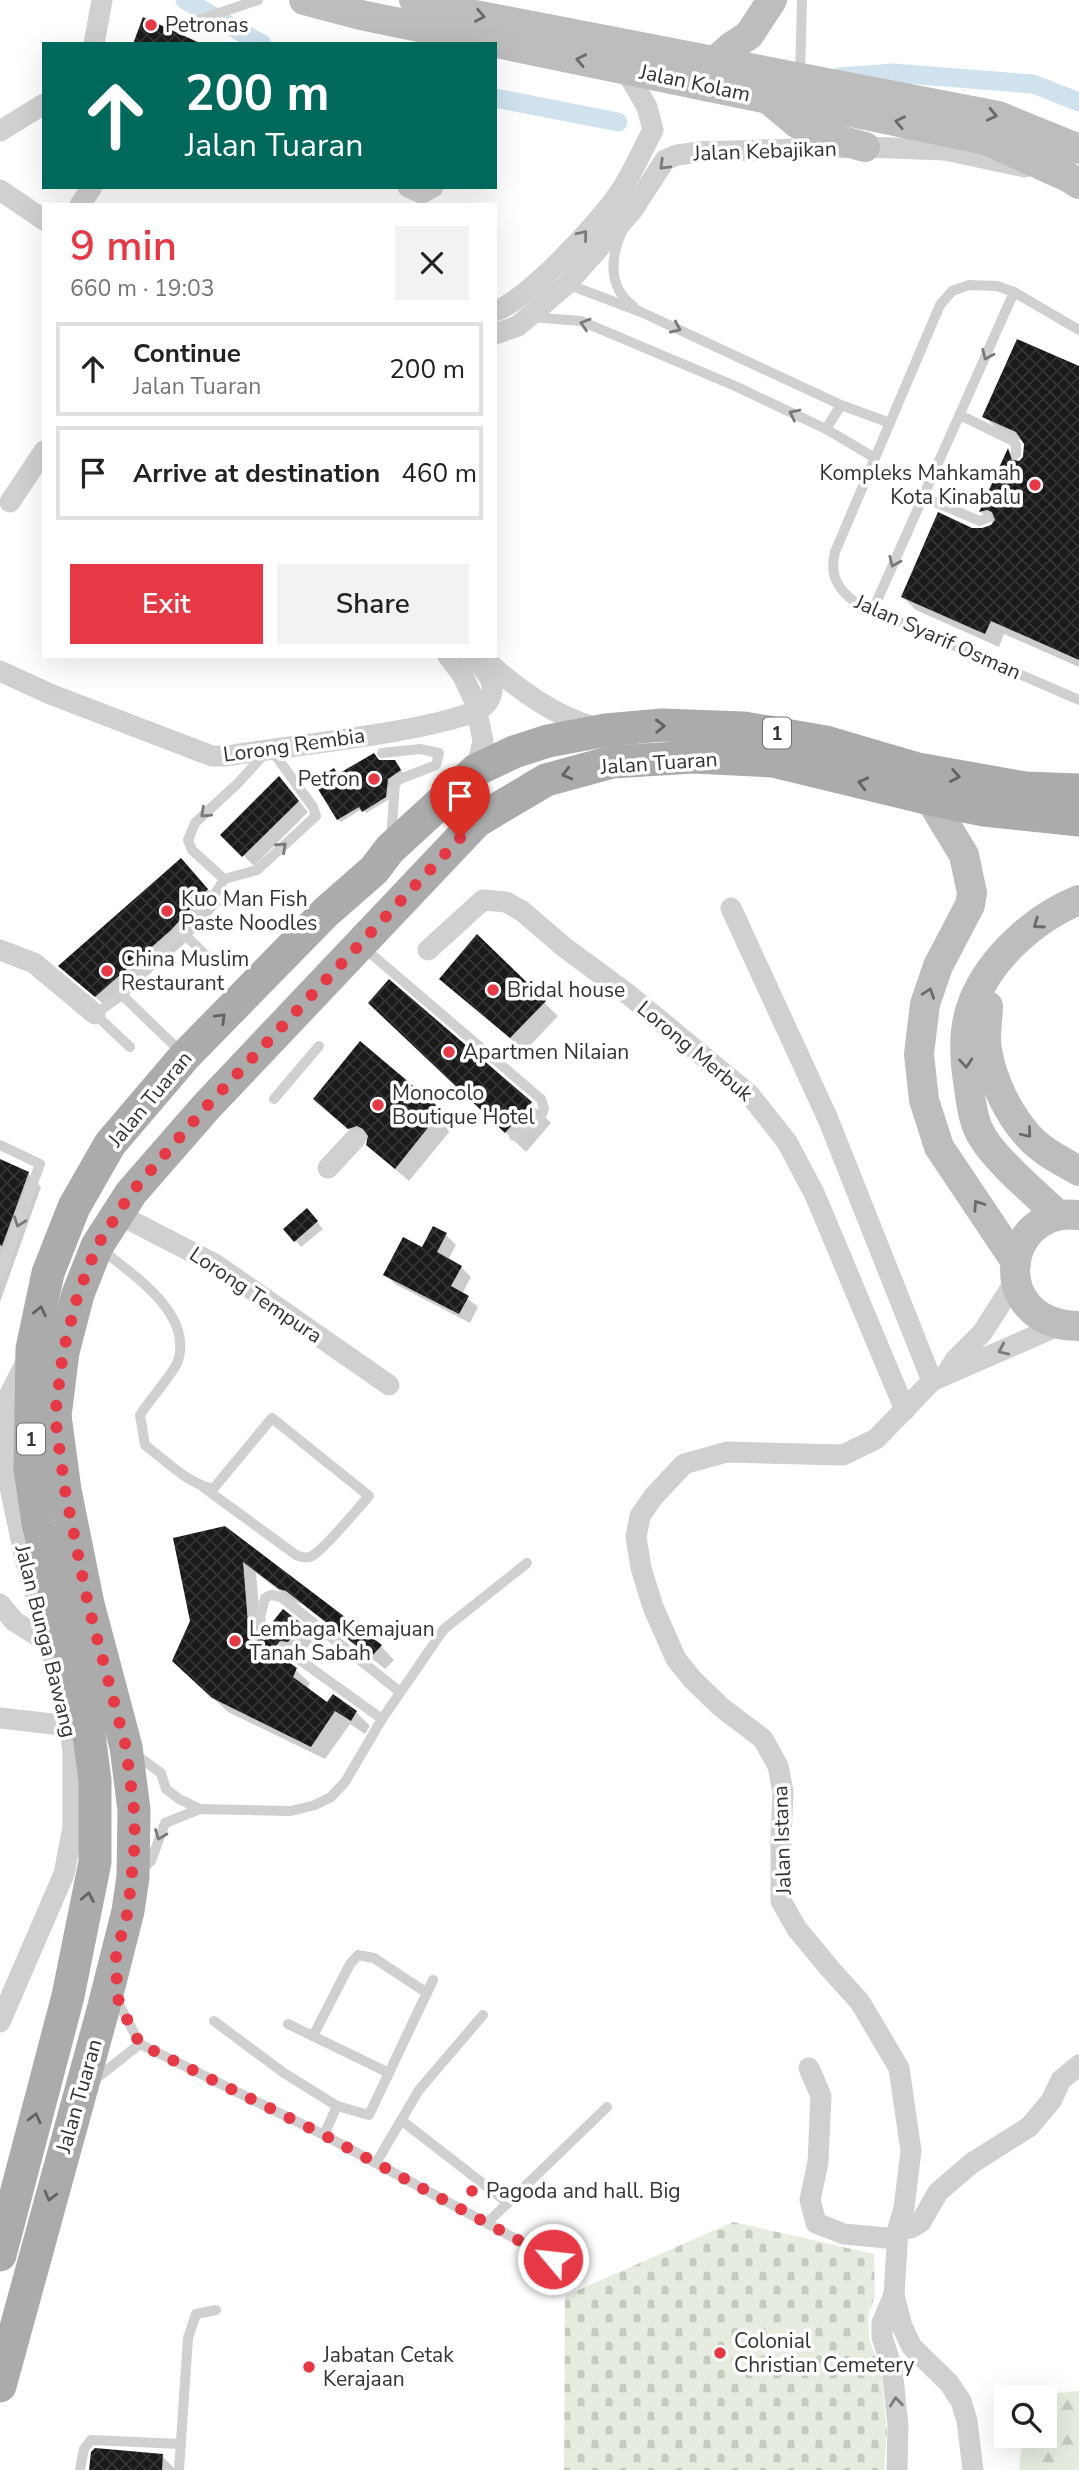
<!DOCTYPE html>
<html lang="en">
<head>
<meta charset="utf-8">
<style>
  :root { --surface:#fff; --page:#f2f2f2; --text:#222; --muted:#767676; --line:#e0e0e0; --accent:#e63946 }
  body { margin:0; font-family:"Nunito Sans",sans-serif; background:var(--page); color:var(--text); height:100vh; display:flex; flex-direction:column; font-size:26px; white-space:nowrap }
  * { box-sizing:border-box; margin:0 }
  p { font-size:23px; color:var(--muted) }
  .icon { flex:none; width:38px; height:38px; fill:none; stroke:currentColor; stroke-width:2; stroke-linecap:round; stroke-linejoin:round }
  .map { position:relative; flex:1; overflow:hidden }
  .details { position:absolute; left:42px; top:203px; width:455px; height:455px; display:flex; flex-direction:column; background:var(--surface); border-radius:0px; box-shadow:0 7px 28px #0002 }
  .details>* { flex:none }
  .guide { position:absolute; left:42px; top:42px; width:455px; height:147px; border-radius:0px; box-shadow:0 7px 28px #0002; background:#00695c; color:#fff; overflow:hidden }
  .fabs { position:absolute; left:994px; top:2385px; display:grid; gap:14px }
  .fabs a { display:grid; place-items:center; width:63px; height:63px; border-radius:0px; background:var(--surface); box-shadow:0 7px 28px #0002; font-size:35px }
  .pin { position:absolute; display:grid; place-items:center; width:60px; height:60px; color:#fff; margin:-72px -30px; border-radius:50% 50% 50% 0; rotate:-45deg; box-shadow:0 0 7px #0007 }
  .pin .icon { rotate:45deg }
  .me { position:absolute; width:77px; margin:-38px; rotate:298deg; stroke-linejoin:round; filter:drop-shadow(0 0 5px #0008) }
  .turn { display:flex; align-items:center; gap:24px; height:147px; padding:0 28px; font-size:32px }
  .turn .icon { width:91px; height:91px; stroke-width:2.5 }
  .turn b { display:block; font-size:49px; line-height:60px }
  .round { display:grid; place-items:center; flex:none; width:74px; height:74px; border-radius:0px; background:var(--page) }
  .headline { display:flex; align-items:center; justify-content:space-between; height:119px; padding:0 28px }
  h1 { font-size:42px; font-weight:600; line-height:52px; color:var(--accent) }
  .primary-button { display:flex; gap:14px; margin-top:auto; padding:14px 28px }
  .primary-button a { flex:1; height:80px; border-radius:0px; background:var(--accent); color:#fff; font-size:28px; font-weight:600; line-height:80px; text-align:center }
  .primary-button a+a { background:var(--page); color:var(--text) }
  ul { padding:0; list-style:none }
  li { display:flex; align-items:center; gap:21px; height:94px; margin:0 14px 10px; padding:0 14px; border:4px solid var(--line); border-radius:0px }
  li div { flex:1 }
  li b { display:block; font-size:26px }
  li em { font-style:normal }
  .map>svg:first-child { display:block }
  .forest { fill:url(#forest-firs) }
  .cemetery { fill:url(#cemetery-stones) }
  .shadow { fill:#0003 }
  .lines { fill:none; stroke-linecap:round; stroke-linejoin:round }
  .canal { stroke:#cfe2ee; stroke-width:19 }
  .building { fill:url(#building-cross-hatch) }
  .lane { stroke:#d0d0d0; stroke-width:10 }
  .street { stroke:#d0d0d0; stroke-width:21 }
  .secondary { stroke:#bdbdbd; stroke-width:30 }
  .primary { stroke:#ababab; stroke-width:33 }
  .oneway { stroke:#6a6a6a }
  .oneway2 { stroke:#7a7a7a }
  .oneway3 { stroke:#636363 }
  .route { stroke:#e63946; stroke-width:12; stroke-dasharray:0 21.6 }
  .poi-dot { fill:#e63946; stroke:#fff; stroke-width:2.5 }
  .labels { text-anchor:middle; stroke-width:7; stroke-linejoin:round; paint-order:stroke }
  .shield { fill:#fff; stroke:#707070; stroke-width:2 }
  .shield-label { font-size:19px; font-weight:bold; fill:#333 }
  .poi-label { font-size:21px; fill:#333; stroke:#fff; text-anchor:start }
  .street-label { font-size:21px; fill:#333; stroke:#fff }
</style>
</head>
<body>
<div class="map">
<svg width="1079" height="2470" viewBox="0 0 1079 2470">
  <defs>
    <pattern id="forest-firs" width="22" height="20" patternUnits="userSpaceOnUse" patternTransform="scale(1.75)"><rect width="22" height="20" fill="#e6ecdf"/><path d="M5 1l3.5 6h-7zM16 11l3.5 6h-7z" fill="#c6cbc0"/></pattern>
    <pattern id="cemetery-stones" width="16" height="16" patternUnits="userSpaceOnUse" patternTransform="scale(1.75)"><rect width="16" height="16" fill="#e6ecdf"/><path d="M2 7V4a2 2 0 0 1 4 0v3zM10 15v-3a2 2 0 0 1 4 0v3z" fill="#c6cbc0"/></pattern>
    <pattern id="building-cross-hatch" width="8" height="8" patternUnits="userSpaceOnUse" patternTransform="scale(1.75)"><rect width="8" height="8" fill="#1a1a1a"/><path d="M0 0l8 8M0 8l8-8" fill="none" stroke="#333"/></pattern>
  </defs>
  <rect width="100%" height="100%" fill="#fff"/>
  <!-- forest -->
  <polygon class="forest" points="1079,2391 1079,2470 1019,2470 1023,2436 1045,2436 1045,2398 1027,2396"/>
  <!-- cemetery -->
  <polygon class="cemetery" points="733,2222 874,2254 875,2296 868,2316 869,2340 881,2367 887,2434 884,2470 564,2470 565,2296"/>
  <!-- shadow -->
  <g class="shadow">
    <polygon points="1079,368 1079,667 1004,634 999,647 916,610 903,597 972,529 982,530 994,524 981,512 1009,451 1020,463 1025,458 1024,442 998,430 984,416"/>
    <polygon points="398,764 403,773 391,782 388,800 366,813 362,809 341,822 338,819 339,776"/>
    <polygon points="289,789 308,812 254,866 223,835"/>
    <polygon points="194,874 221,904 184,944 109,1009 60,966"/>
    <polygon points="477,937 558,1016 525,1051 455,992"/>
    <polygon points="389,982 531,1103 551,1123 526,1152 391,1023"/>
    <polygon points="441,1111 455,1125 409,1181 382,1158 369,1140 363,1141 329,1113"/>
    <polygon points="0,1161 28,1173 41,1187 0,1302"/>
    <polygon points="313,1217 323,1229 301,1247 295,1240"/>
    <polygon points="446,1235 456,1245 448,1260 461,1267 471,1277 462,1294 478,1307 470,1323 395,1284 385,1274"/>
    <polygon points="224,1528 381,1646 394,1660 385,1669 302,1604 294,1602 256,1573 262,1641 301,1625 314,1639 302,1654 298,1653 290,1657 289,1664 310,1683 307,1690 327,1705 334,1696 356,1712 370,1726 365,1734 350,1724 325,1759 228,1712 188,1674 192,1621"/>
    <polygon points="162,2456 176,2470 91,2470"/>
  </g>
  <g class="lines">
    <!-- canal -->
    <g class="canal">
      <polyline points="185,0 262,44"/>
      <polyline points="839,77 893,73 1033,84 1079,102"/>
      <polyline points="495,98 618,122"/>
    </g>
  </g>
  <!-- building -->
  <g class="building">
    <polygon points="143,17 202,44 133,44"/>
    <polygon points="1017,339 1079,366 1079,660 991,621 985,634 901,597 938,512 972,528 982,528 991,525 995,520 992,512 987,510 979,512 1008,448 1012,460 1019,461 1023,457 1024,444 1016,432 982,417"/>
    <polygon points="374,753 379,760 395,760 401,770 388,779 386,797 362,812 359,807 337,820 313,781 334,768 338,774"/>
    <polygon points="279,776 299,801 242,857 220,835"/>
    <polygon points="181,858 208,889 171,930 95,997 58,966"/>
    <polygon points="477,934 546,1001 510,1038 439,979"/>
    <polygon points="389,979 532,1102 505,1133 368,1003"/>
    <polygon points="360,1041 442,1110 395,1169 366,1145 368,1136 363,1129 357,1126 348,1129 313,1099"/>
    <polygon points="0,1159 29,1172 2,1246 0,1245"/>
    <polygon points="307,1208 318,1221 294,1242 283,1229"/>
    <polygon points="433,1226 447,1233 437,1252 462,1266 451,1286 469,1296 459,1314 383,1275 403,1237 422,1247"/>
    <polygon points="225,1526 382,1645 371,1657 286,1591 279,1589 243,1562 250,1648 259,1638 264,1640 269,1637 270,1625 283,1609 302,1624 288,1642 280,1641 275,1647 278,1654 297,1668 293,1677 327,1702 333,1694 357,1711 351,1721 335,1711 311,1747 212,1698 172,1661 190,1621 173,1538"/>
    <polygon points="95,2448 163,2454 162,2470 89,2470 91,2452"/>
  </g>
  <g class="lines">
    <!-- lane -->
    <g class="lane">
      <polyline points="198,20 258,0"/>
      <polyline points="800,75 802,0"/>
      <path d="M622 232C610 258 608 287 633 306"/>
      <polyline points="567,284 641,312 841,405 890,423"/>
      <polyline points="531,317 581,321 735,386 826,429 875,458"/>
      <path d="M1079 330 1014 292 997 286 969 285 952 291 940 305 835 552C829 576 838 589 856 603L1079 700"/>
      <polyline points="960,415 1013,441 1016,445 1016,454"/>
      <polyline points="826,429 841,405"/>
      <polyline points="923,497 975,519 980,521 987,518"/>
      <polyline points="872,612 1014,292"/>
      <polyline points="382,753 420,749 439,753 436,765 400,779 395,783 391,839"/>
      <polyline points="180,930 214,963"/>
      <polyline points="363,947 541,1099 544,1109 540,1119 514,1136"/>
      <polyline points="122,995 183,1054"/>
      <polyline points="130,1047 95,1014 122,995 217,891 224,879 257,870 316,816 313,807 270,748 238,783 195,823 188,840 192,850 224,879"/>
      <polyline points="274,1099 319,1046"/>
      <polyline points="0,1145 40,1164 0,1274"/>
      <path d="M102 1250C133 1275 193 1313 178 1361 175 1371 148 1402 140 1415L145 1445C166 1461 187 1483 213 1489L272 1418 369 1496C357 1509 325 1549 312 1556 306 1559 301 1557 296 1555L203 1487"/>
      <polyline points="263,1632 260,1617 265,1598 271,1595 281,1597 400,1692"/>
      <polyline points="283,1648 382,1719"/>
      <polyline points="135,1754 161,1773 166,1789 179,1799 200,1809"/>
      <polyline points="141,1870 151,1861 165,1823 200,1809 291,1811 315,1805 331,1797 345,1782 382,1719 444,1629 527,1563"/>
      <polyline points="118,1993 119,2004 140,2044 324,2135 575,2271"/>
      <polyline points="214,2021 284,2073 337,2106"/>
      <polyline points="288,2024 389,2073"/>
      <polyline points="313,2036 350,1964 358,1955 374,1958 427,1993"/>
      <polyline points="93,2081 140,2044"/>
      <polyline points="401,2120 508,2203"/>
      <polyline points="324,2135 337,2106 369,2115 433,1980"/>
      <polyline points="376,2163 419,2090 483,2015"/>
      <polyline points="487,2223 607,2107"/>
      <polyline points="80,2470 84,2449 91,2440 181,2444"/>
      <polyline points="179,2470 188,2338 196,2314 216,2310"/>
    </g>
    <!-- street -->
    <g class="street">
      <polyline points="94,44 102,0"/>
      <polyline points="0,131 44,104"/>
      <polyline points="408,187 422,193 433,187"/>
      <polyline points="0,190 44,220"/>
      <polyline points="80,205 92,187"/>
      <path d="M495 311C527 301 605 217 623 187 634 169 643 149 653 130L647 107 625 69"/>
      <polyline points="495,334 518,326 567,284 632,211 665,160 677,155 699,152 865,147 945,150 1025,167"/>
      <polyline points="10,502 44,451"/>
      <polyline points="448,656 463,676 475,702 483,741 476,770"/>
      <path d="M485 660C518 689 553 716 597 728"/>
      <path d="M0 671 50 694 212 756H226C269 748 468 729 487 703 501 684 484 671 474 656"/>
      <polyline points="731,908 828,1119 932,1381"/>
      <polyline points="0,950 34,963 95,1014"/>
      <polyline points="428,950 483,900 506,902 522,911 564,947 629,995 749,1094 787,1142 815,1195 905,1410"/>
      <polyline points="328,1168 355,1139"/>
      <polyline points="118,1214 215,1264 389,1385"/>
      <polyline points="947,1373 955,1360 982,1333 1016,1280"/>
      <polyline points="0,1604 14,1621 50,1644"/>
      <polyline points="0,1718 70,1726"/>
      <polyline points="0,2022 64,1874 73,1827 73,1754 70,1726 50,1644 26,1563 7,1473 7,1414 9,1396 28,1358"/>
      <polyline points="809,2068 821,2096 818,2162 810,2200 816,2223 844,2234 897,2239"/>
      <polyline points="898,2229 911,2228 921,2222 938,2192 972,2163 1029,2127 1051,2101 1061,2080 1079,2065"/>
      <polyline points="894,2295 882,2323 882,2337 892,2368 898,2426 897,2470"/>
      <polyline points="973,2470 967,2421 961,2401 949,2383 912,2347 902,2326 894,2295 898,2229 904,2208 911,2151 899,2068 860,2002 831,1970 797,1929 781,1901 781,1837 783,1792 778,1766 763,1739 721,1707 693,1680 676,1659 653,1607 641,1568 636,1537 640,1516 654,1496 684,1464 727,1452 843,1455 876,1439 932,1381 1060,1325"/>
    </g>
    <!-- secondary -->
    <g class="secondary">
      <polyline points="304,0 361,15 768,99 818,105 986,140 1068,177 1079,184"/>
      <polyline points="414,0 444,9 998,116 1079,149"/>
      <polyline points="718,76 715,73 714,62 731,47 749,35 772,0"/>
      <polyline points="768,99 798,124 821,135 865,147"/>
      <polyline points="930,799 964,855 972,893 970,905 938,966 925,1004 919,1054 924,1100 939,1147 1016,1262"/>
      <path d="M988 1006C988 1020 984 1036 987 1050 992 1080 1008 1114 1029 1137 1043 1152 1062 1161 1079 1171"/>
      <path d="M1058 1215C1037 1195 997 1161 983 1138 972 1121 971 1100 968 1081 964 1055 963 1027 973 1002 991 957 1035 918 1079 900"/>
      <path d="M1079 1215C1001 1206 987 1325 1079 1326"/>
    </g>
    <!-- primary -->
    <g class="primary">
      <polyline points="0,2255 68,1996 95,1862 95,1780 87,1720 38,1523 30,1469 32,1349 48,1273 74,1207 110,1144 185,1056 326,912 374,870 390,849 476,770 514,752 548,741 606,730 662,725 744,728 826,742 918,769 1025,788 1079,790"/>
      <polyline points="0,2386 103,2010 128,1911 133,1877 134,1810 126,1747 88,1604 65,1490 55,1416 63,1352 78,1294 97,1246 131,1193 206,1107 477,821 546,780 612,762 693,757 773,761 930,799 984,810 1079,820"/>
    </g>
  </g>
  <!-- one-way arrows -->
  <defs><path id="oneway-chevron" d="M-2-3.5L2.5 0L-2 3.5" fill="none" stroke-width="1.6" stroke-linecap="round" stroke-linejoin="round" transform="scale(1.75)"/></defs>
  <g class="oneway">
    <use href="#oneway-chevron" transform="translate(480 16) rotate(11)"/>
    <use href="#oneway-chevron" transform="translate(581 60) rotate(-168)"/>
    <use href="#oneway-chevron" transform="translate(992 115) rotate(13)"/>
    <use href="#oneway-chevron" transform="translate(900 122) rotate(-168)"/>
    <use href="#oneway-chevron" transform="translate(1038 924) rotate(145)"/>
    <use href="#oneway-chevron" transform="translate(929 993) rotate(-71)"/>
    <use href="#oneway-chevron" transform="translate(966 1063) rotate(85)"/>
    <use href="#oneway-chevron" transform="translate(1027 1133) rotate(50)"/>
    <use href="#oneway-chevron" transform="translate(978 1205) rotate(-124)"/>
  </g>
  <g class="oneway2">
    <use href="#oneway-chevron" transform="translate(664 165) rotate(136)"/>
    <use href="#oneway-chevron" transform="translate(583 235) rotate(-50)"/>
    <use href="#oneway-chevron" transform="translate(585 324) rotate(-163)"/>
    <use href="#oneway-chevron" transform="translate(676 328) rotate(24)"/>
    <use href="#oneway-chevron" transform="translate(987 355) rotate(113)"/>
    <use href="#oneway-chevron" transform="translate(794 414) rotate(-154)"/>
    <use href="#oneway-chevron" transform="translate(894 562) rotate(114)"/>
    <use href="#oneway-chevron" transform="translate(205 813) rotate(137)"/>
    <use href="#oneway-chevron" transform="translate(282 847) rotate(-43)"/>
    <use href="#oneway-chevron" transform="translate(19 1222) rotate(110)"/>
    <use href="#oneway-chevron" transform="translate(1003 1350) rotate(156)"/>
    <use href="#oneway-chevron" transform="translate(160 1835) rotate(111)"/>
    <use href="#oneway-chevron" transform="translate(896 2402) rotate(-96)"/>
  </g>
  <g class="oneway3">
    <use href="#oneway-chevron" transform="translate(660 726) rotate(-2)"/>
    <use href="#oneway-chevron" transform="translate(567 774) rotate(165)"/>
    <use href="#oneway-chevron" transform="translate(955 776) rotate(10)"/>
    <use href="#oneway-chevron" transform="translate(863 783) rotate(-166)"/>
    <use href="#oneway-chevron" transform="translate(221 1018) rotate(-45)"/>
    <use href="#oneway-chevron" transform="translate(40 1311) rotate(-78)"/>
    <use href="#oneway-chevron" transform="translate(88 1897) rotate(-79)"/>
    <use href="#oneway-chevron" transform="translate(35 2118) rotate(-76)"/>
    <use href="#oneway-chevron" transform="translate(50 2196) rotate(105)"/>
  </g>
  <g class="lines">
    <!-- route -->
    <polyline class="route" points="460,838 206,1107 131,1193 97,1246 78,1294 63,1352 55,1416 65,1490 88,1604 126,1747 134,1810 135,1843 128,1911 116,1955 117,1987 119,2004 140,2044 324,2135 553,2259"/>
  </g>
  <!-- markers -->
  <g class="poi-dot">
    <circle cx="151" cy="25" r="7"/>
    <circle cx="1035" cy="485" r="7"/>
    <circle cx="374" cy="779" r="7"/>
    <circle cx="167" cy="911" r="7"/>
    <circle cx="107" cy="971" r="7"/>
    <circle cx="493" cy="990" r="7"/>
    <circle cx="449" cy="1052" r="7"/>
    <circle cx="378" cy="1105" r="7"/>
    <circle cx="235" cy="1641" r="7"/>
    <circle cx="472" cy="2191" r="7"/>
    <circle cx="720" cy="2353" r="7"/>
    <circle cx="309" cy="2367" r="7"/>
  </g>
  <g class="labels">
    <!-- shield labels -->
    <g class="shield">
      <rect x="763" y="717.5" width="28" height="31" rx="5"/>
      <rect x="17" y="1423.5" width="28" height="31" rx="5"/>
    </g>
    <g class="shield-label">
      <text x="777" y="740">1</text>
      <text x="31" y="1446">1</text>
    </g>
    <!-- poi labels -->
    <g class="poi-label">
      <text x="165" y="32">Petronas</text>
      <text x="1021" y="480" text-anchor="end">Kompleks Mahkamah<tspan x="1021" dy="24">Kota Kinabalu</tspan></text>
      <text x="360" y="786" text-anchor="end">Petron</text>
      <text x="181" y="906">Kuo Man Fish<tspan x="181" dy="24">Paste Noodles</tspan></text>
      <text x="121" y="966">China Muslim<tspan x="121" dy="24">Restaurant</tspan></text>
      <text x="507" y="997">Bridal house</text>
      <text x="463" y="1059">Apartmen Nilaian</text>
      <text x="392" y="1100">Monocolo<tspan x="392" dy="24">Boutique Hotel</tspan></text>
      <text x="249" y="1636">Lembaga Kemajuan<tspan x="249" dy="24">Tanah Sabah</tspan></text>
      <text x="486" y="2198">Pagoda and hall. Big</text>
      <text x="734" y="2348">Colonial<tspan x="734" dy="24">Christian Cemetery</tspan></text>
      <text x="323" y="2362">Jabatan Cetak<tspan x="323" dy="24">Kerajaan</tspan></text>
    </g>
    <!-- street labels -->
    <g class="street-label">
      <text transform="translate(695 83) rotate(12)" y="7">Jalan Kolam</text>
      <text transform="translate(765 151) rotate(-2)" y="7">Jalan Kebajikan</text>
      <text transform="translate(938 637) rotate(24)" y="7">Jalan Syarif Osman</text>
      <text transform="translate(294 745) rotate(-8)" y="7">Lorong Rembia</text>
      <text transform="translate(659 763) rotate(-4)" y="7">Jalan Tuaran</text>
      <text transform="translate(695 1051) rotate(40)" y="7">Lorong Merbuk</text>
      <text transform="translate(150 1099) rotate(-50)" y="7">Jalan Tuaran</text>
      <text transform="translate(256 1295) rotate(34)" y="7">Lorong Tempura</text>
      <text transform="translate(46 1641) rotate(76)" y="7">Jalan Bunga Bawang</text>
      <text transform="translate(782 1840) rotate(-92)" y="7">Jalan Istana</text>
      <text transform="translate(79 2096) rotate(-74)" y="7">Jalan Tuaran</text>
    </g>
  </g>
</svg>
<div class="fabs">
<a><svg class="icon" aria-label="search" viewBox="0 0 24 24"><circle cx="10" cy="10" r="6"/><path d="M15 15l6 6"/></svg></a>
</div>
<div class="pin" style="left:460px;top:838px;background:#d93025"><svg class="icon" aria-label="arrive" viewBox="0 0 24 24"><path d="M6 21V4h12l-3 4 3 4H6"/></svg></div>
<svg class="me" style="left:553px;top:2259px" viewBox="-20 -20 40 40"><circle r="17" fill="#e63946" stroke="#fff" stroke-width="3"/><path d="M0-11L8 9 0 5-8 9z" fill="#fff"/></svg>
<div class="guide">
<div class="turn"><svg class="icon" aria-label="ahead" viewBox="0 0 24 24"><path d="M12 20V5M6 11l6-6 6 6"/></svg><div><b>200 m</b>Jalan Tuaran</div></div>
</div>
<section class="details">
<div class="headline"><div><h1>9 min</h1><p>660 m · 19:03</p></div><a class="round"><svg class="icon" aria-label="close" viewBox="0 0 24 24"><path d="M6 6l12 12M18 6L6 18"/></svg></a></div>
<ul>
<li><svg class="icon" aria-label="ahead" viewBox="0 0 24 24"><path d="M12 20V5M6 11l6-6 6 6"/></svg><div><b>Continue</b><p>Jalan Tuaran</p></div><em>200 m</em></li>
<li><svg class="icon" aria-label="arrive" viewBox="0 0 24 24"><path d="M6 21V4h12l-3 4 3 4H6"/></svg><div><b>Arrive at destination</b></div><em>460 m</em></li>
</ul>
<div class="primary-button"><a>Exit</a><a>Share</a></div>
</section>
</div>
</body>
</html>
